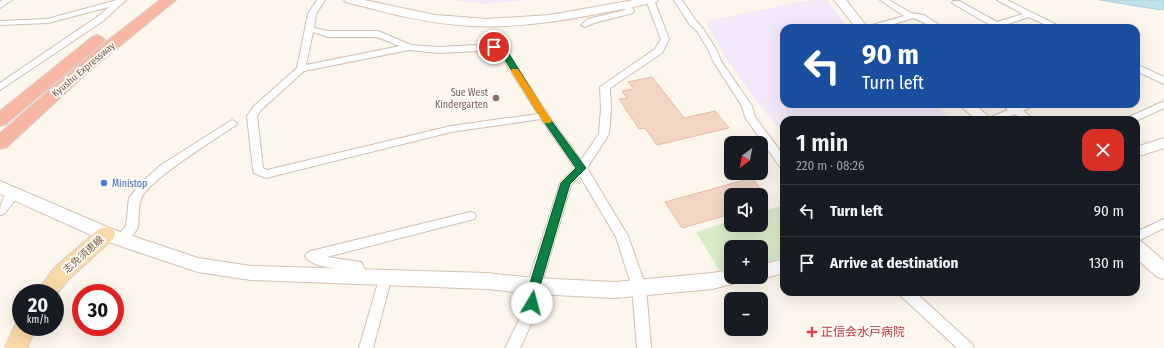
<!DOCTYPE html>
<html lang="en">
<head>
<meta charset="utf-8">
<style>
  :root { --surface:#171b24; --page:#20242c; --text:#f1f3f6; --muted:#9ea1a6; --line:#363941 }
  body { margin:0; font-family:"Fira Sans Condensed","Noto Sans JP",sans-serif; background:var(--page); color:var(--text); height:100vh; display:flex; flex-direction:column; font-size:15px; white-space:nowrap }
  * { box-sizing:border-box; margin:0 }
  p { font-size:13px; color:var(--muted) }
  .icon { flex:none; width:22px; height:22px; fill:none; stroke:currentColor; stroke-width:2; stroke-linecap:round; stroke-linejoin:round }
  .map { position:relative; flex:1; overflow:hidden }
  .panel { position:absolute; left:780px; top:116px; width:360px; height:180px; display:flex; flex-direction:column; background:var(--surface); border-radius:12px; box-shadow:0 4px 16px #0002 }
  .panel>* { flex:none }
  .hud { position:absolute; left:780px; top:24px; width:360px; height:84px; border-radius:12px; box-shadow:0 4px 16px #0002; background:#1a4fa0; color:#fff; overflow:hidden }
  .needle { width:26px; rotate:212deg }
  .controls { position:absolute; left:724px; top:136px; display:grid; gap:8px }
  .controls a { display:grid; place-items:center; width:44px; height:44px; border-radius:8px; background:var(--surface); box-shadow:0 4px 16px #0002; font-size:20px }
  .speed { position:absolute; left:12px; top:284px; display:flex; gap:8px; font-size:20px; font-weight:700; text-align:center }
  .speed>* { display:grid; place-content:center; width:52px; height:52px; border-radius:50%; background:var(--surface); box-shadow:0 4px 16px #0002; line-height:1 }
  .speed small { font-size:10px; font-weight:400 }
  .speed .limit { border:6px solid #d22; background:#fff; color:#111 }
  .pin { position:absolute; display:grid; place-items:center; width:34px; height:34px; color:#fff; margin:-17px; border:2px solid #fff; border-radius:50%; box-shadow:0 1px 4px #0007 }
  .me { position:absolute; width:44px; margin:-22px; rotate:8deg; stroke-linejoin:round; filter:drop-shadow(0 0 3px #0008) }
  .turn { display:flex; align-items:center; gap:14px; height:84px; padding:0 16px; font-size:18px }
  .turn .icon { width:52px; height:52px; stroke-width:2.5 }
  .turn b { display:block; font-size:28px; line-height:34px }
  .round { display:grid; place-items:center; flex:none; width:42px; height:42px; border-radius:12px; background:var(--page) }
  .head { display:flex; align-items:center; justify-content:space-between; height:68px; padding:0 16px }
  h1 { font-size:24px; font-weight:600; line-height:30px }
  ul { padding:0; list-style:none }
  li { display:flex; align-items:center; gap:12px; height:52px; padding:0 16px; border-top:1px solid var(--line) }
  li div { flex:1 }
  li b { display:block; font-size:15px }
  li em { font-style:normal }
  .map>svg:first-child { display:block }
  .education { fill:#f3e8fa }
  .green { fill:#d8ecc9 }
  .water { fill:#bfe3e8; stroke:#a5d3da }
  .building { fill:#f3d5c3; stroke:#e6bba3 }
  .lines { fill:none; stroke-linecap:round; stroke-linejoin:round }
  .street-casing { stroke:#d1beb0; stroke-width:2 }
  .secondary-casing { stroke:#d6c0b0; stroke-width:2 }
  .primary-casing { stroke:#dad1cd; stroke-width:2 }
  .highway-casing { stroke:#dad1cd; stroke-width:2 }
  .street { fill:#fff; fill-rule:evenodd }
  .secondary { fill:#fff; fill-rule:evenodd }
  .primary { fill:#fbd9a5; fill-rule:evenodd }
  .highway { fill:#f7b7a3; fill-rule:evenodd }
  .route { fill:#0b8043; stroke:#07532c }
  .slow { fill:#f59e0b }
  .education-dot { fill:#8d6e63; stroke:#fffaf3; stroke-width:1.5 }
  .shop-dot { fill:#3f7fe0; stroke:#fffaf3; stroke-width:1.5 }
  .health-dot { fill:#e0444e; stroke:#fffaf3; stroke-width:1.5 }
  .labels { text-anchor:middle; stroke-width:4; stroke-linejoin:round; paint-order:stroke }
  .street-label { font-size:10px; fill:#7a5c4d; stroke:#fffaf3 }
  .education-label { font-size:10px; fill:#785e54; stroke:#fffaf3; text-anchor:end }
  .shop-label { font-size:10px; fill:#366cbe; stroke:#fffaf3; text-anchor:start }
  .near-health-label { font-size:12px; fill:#be3a42; stroke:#fffaf3; text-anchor:start }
</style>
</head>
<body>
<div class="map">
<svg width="1164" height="348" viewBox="0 0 1164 348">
  <rect width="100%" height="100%" fill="#fdf6ec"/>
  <!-- education -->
  <g class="education">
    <polygon points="453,0 528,0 484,4"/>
    <polygon points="810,0 827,0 841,18 847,28 784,28 784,104 933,104 953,120 784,120 784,135 754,98 725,57 707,24 711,20"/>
  </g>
  <!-- green -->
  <polygon class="green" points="784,205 784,257 761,264 761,247 731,247 731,270 719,270 696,232 731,221 731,225 761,225 761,212"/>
  <!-- water -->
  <polygon class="water" points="1100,0 1164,0 1164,9 1161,10"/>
  <!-- building -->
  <g class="building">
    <polygon points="652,77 684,118 715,111 729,128 657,145 645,128 639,129 619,99 627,98 622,91 634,89 628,82"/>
    <polygon points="752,178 766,195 731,195 731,214 682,228 665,202"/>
  </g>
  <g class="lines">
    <!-- street casing -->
    <g class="street-casing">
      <g id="street">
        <polygon points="3,0 12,0 0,8 0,2"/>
        <polygon points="117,0 126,0 103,21 0,90 0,83 97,17 109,7 48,23 0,25 0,21 47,19"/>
        <path d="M317 0H325L316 14 314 28 328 31H378L411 45 423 46 439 47 494 44 503 46 548 115 581 160 599 134 601 108 600 87 655 49 661 39 646 0H654L669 39 662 53 610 88 611 108 609 134 587 168 628 236 646 287 651 348H637L632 287 616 237 580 176 571 185 541 286 534 318 520 348H505L520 318 527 286 560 183 575 168 541 119 451 132 266 178 254 173 253 170 247 116 254 106 297 68 308 14ZM313 32 328 37H377L400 46 306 65ZM409 50 439 53 497 50 538 114 451 126 267 170 263 168 257 116 261 110 304 71Z"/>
        <polygon points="674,0 682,0 696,21 704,30 717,51 721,61 752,106 755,117 784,156 784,168 780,167 745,117 742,106 713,61 709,51 697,31 690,25"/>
        <polygon points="880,0 889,0 911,13 924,15 944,28 934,28 914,18 881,28 868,28 869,26 904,16"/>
        <polygon points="997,0 1007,0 1063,28 1052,28 1029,17 996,28 988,28 990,25 952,3 953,1 959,1 997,22 1023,14"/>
        <polygon points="624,3 630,3 634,11 633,13 594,23 585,27 581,25 588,19 625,10 623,5"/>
        <polygon points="1136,64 1164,77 1164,84 1136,71"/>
        <polygon points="1164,101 1164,108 1136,121 1136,120 1126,120 1127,118"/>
        <polygon points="1001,104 1013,104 1016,106 1022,104 1036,104 1023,111 1035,120 1023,120 1015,114 1001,120 987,120 988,118 1008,110"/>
        <path d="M232 120 237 123 236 125C216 139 148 180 141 199 138 207 139 219 138 227 134 235 126 245 117 242L115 239 126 226 129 198 143 181 161 165Z"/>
        <path d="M14 190 18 191 20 194 4 214 0 215C0 205 2 193 14 190Z"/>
        <path d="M470 212 474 213 476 216 474 219 327 257 361 262 369 276 368 280 363 281 358 280 353 270C341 269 311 268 305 256L307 253 311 251Z"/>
        <polygon points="1164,219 1164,228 1136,242 1136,232"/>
        <polygon points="386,271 391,272 392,276 373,348 359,348 380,276 381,272"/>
        <polygon points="899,292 915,292 972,344 974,348 957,348 901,296"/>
      </g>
    </g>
    <!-- secondary casing -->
    <g class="secondary-casing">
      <g id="secondary">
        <path d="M344 0H364L435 15 487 19 550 15 634 0H658L656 2 652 3C592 15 532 29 471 26 429 24 387 13 346 2Z"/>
        <polygon points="834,0 846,0 868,28 856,28"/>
        <polygon points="958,104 974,104 993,120 977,120"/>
        <polygon points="1164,138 1164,148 1136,157 1136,147"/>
        <polygon points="0,181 112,229 150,242 198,258 251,266 487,273 534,278 615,282 712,273 731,270 731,277 742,277 740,282 712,289 615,298 534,294 487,289 251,280 198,272 138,252 100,239 0,194"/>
        <polygon points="1136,240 1142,242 1164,261 1164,279 1157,277 1136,258"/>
        <polygon points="784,259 784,273 761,279 754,277 761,277 761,265"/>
      </g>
    </g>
    <!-- primary casing -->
    <g class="primary-casing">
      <g id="primary">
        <polygon points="106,227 113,229 115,234 113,239 68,280 55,297 55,293 36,293 54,268 99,229"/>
        <polygon points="21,319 21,327 36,327 27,348 5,348 17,321"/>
      </g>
    </g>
    <!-- highway casing -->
    <g class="highway-casing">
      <g id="highway">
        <polygon points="160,0 176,0 88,72 7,147 0,149 0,133 98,48"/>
        <polygon points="97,35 102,37 105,40 102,43 6,124 0,126 0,111 92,37"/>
      </g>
    </g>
    <!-- street -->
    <use href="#street" class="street"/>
    <!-- secondary -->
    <use href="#secondary" class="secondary"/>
    <!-- primary -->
    <use href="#primary" class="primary"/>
    <!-- highway -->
    <use href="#highway" class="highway"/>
  </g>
  <!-- route -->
  <polygon class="route" points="491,45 502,46 506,49 547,115 586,168 570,184 540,286 536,306 532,307 528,306 527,303 529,286 561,183 576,168 540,116 500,52 497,49 491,48"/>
  <!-- slow -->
  <polygon class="slow" points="512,69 518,69 552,121 550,123 544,123 511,71"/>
  <!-- markers -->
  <circle class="education-dot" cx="496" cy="98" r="4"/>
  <circle class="shop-dot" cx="104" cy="183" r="4"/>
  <path class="health-dot" d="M810 326h4v4h4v4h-4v4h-4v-4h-4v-4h4z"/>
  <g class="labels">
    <!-- street labels -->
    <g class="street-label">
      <text transform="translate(83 69) rotate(-40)" y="4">Kyushu Expressway</text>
      <text transform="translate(83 254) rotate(-42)" y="4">志免須恵線</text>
    </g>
    <!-- education labels -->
    <g class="education-label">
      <text x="488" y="96">Sue West<tspan x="488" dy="12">Kindergarten</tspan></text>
    </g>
    <!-- shop labels -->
    <g class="shop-label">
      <text x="112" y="187">Ministop</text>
    </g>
    <!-- near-health labels -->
    <g class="near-health-label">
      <text x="821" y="336">正信会水戸病院</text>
    </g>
  </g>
</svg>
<div class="controls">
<a><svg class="needle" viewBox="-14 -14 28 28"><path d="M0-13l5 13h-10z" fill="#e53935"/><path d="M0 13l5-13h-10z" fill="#9ea1a6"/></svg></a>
<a><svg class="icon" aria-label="sound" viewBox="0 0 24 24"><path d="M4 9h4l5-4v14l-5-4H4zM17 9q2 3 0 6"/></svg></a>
<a>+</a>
<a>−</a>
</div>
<div class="speed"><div>20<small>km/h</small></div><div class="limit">30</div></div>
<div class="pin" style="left:494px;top:47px;background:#d93025"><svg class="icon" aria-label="arrive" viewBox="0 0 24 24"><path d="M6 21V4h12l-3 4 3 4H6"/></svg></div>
<svg class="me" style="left:532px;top:303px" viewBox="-20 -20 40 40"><circle r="19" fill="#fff"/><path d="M0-13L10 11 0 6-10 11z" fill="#0b8043"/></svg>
<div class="hud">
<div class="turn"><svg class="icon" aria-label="left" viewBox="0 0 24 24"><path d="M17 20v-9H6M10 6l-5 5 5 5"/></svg><div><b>90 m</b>Turn left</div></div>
</div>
<section class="panel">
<div class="head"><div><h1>1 min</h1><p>220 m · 08:26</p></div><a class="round" style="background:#d93025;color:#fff"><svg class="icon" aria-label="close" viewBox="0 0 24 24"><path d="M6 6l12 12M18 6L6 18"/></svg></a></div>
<ul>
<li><svg class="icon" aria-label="left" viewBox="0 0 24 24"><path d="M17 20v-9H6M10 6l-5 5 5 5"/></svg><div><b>Turn left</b></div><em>90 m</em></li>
<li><svg class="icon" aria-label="arrive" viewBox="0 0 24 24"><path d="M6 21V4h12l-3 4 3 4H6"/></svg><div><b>Arrive at destination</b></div><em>130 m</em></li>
</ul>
</section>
</div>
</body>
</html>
